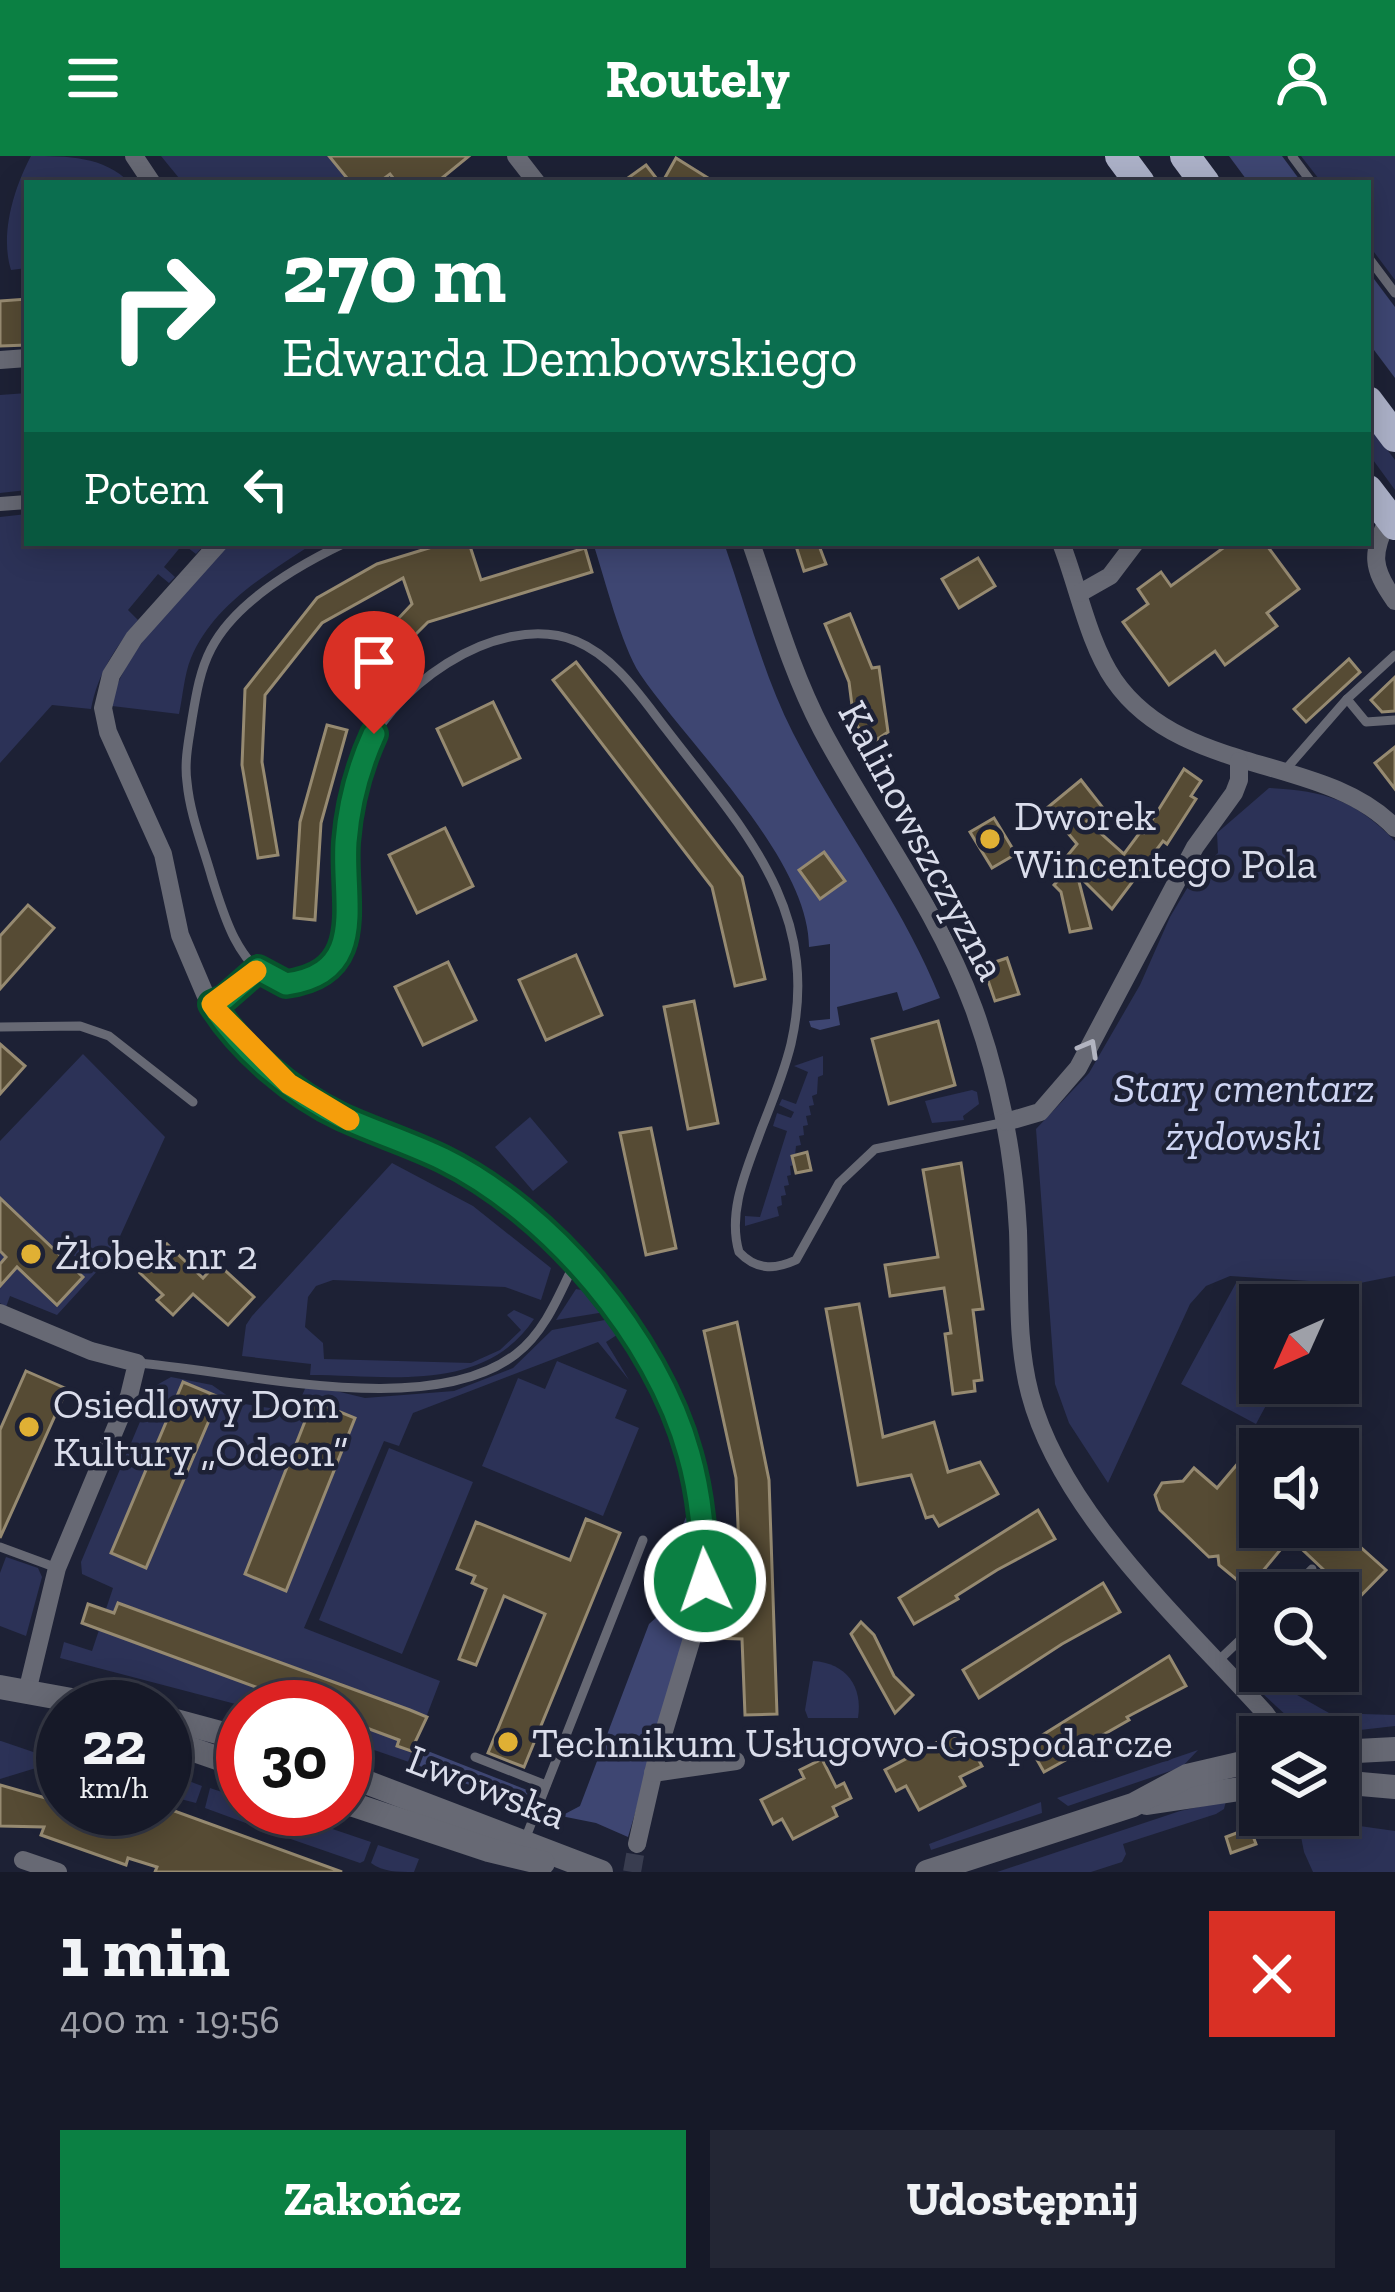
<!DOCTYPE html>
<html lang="pl">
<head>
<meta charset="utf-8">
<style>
  :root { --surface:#161928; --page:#232634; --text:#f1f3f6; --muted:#9ea0a8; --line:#353845; --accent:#0b8043 }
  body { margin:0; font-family:"Zilla Slab",serif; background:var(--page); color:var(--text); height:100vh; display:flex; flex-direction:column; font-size:45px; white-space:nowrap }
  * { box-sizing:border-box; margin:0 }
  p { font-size:39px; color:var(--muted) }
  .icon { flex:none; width:66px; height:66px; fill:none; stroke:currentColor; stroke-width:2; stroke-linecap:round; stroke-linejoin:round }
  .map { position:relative; height:1716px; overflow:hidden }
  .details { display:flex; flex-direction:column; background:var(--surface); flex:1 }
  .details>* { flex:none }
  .guide { position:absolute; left:24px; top:24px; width:1347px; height:366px; border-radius:0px; box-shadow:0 6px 30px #0003,0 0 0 3px var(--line); background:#0b6e4f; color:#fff; overflow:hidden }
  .needle { width:78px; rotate:225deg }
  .fabs { position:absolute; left:1239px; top:1128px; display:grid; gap:24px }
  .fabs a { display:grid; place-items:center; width:120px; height:120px; border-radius:0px; background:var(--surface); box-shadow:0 6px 30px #0003,0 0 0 3px var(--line); font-size:60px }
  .speed { position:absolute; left:36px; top:1524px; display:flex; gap:24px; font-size:60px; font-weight:700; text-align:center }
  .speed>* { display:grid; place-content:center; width:156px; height:156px; border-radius:50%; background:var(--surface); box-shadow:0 6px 30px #0003,0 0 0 3px var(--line); line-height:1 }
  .speed small { font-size:30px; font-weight:400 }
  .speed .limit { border:18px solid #d22; background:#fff; color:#111 }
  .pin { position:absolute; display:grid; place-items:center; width:102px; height:102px; color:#fff; margin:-123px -51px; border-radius:50% 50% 50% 0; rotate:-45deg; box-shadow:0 0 12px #0007 }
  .pin .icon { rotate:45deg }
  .me { position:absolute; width:132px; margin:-66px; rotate:357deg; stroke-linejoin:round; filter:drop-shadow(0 0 9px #0008) }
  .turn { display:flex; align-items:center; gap:42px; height:252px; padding:0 60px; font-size:54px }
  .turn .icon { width:156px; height:156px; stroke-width:2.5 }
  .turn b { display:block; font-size:84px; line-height:102px }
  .then { display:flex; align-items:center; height:114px; padding:0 60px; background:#0003; gap:24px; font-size:45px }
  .round { display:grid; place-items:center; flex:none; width:126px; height:126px; border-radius:0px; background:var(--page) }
  .overview { display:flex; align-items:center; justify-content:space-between; height:204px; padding:0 60px }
  h1 { font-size:72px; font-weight:700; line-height:90px }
  .cta { display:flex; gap:24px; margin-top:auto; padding:24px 60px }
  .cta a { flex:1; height:138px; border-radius:0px; background:var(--accent); color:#fff; font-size:48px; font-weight:700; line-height:138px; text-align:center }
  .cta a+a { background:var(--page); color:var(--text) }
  header { display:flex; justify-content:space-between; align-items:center; height:156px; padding:0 60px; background:var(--accent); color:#fff; font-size:54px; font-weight:700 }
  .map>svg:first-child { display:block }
  .green { fill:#2c3257 }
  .forest { fill:#3e4672 }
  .building { fill:#564b34; stroke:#968a71; stroke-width:3 }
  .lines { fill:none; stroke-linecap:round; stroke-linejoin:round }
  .minor-tunnel { stroke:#393d50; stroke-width:18; stroke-dasharray:18 9; stroke-linecap:butt }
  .service { stroke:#676974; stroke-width:9 }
  .pedestrian { stroke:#676974; stroke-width:14 }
  .minor { stroke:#676974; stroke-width:18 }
  .tertiary { stroke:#676974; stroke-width:24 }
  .primary { stroke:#acb1c8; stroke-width:30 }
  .oneway { stroke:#b2b4c1 }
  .route-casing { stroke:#07532c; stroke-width:30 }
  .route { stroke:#0b8043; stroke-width:21 }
  .slow { stroke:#f59e0b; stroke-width:21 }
  .poi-dot { fill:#e0b034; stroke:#1d2135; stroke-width:4.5 }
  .labels { text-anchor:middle; stroke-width:9; stroke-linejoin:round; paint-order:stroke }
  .poi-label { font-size:42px; fill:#daddeb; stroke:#1d2135; text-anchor:start }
  .street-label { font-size:42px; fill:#daddeb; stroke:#1d2135 }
  .park-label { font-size:42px; font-style:italic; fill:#ced5f3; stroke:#1d2135 }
</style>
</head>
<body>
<header><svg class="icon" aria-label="menu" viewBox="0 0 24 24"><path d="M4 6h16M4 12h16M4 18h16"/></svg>Routely<svg class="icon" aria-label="person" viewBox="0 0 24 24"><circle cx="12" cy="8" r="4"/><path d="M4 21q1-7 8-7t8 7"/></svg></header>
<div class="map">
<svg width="1395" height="1716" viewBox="0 0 1395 1716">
  <rect width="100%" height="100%" fill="#1d2135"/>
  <!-- green -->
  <g class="green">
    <path d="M31 0C67 0 104 0 130 27H27V112L11 114C0 79 13 34 31 0Z"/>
    <polygon points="161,0 330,0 351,27 183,27"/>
    <polygon points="1301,0 1395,0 1395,124 1368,88 1368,27 1322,27"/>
    <polygon points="27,237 27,334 0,337 0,239"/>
    <polygon points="1368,268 1395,304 1395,334 1368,297"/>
    <path d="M27 358V387H206L196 398 183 388 164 411 175 421 169 427 158 418 128 454 138 464C115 492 98 517 91 553L52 549 0 607V361Z"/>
    <path d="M231 387H314C267 418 214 448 191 502 184 519 183 540 179 558L112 550C117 499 196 424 231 387Z"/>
    <path d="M1269 632C1325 635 1355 644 1395 685V1120L1355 1128 1230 1120 1206 1130 1190 1148 1108 1327 1069 1267 1055 1228 1036 973 1089 917 1140 829 1170 761 1195 719 1218 697 1217 677Z"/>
    <polygon points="83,898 165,981 111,1100 57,1159 10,1140 6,1151 0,1147 0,985"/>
    <polygon points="823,900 823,919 818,921 817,938 812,940 814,949 809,950 811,959 806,960 808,969 803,970 804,979 799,980 801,989 796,990 794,1009 790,1010 791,1019 787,1020 789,1029 784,1030 786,1039 781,1040 782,1049 777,1051 779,1060 745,1070 745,1060 760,1061 787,975 773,970 777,957 791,962 794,956 779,949 782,943 796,948 808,916 794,910"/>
    <polygon points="972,934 977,936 979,948 963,960 964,964 932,967 925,945"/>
    <polygon points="530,961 568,1006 533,1035 495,991"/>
    <path d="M392 1007 473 1050 551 1112 541 1144 505 1131 333 1124 316 1130 308 1141 305 1171 323 1187 324 1203 471 1207 500 1194 521 1174 507 1159 514 1154 534 1163C484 1238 387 1219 310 1219L311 1208 242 1200 246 1169 252 1160Z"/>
    <polygon points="1236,1127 1276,1149 1260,1149 1260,1227 1278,1227 1256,1268 1181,1228"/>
    <polygon points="576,1133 586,1135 605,1156 556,1164"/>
    <polygon points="610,1163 620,1177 606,1186 629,1224 598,1186 413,1257 399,1290 384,1285 304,1472 440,1525 409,1606 345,1584 345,1551 247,1551 60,1502 64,1486 92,1495 113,1432 82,1418 81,1406 155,1230 171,1221 212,1229 238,1247 295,1256 307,1228 365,1242 454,1235 513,1212 552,1174"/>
    <polygon points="557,1205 627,1234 615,1262 639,1272 603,1360 482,1310 518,1222 545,1233"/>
    <polygon points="389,1292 473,1326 402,1498 319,1464"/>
    <polygon points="6,1401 38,1412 42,1421 26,1480 0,1470 0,1417"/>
    <path d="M813 1505C846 1507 863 1530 858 1562H808L805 1554Z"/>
    <polygon points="1276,1527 1329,1557 1395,1559 1395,1570 1360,1574 1300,1572 1263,1538"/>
    <polygon points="0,1585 1,1585 45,1600 36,1612 0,1623"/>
    <polygon points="1198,1594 1182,1611 1068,1650 1057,1642"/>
    <polygon points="165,1616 202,1630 196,1647 165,1639"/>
    <polygon points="210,1632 243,1643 243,1653 281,1655 275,1674 270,1676 205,1652"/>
    <polygon points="1226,1645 1224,1653 1216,1658 1123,1688 1126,1698 1122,1706 1091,1716 997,1716 1180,1655"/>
    <polygon points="1041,1646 1042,1657 931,1694 929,1688"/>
    <polygon points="288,1658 371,1686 364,1705 360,1707 282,1680"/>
    <polygon points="1310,1663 1395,1675 1395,1716 1313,1716 1304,1696 1299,1670"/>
    <path d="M378 1689 419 1703 414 1716C398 1716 383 1716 371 1707Z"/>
  </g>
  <!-- forest -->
  <g class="forest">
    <polygon points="1229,0 1282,0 1302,27 1249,27"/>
    <polygon points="1368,115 1395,151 1395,222 1368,186"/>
    <path d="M593 387H724C746 450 763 518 793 577 839 667 902 747 940 842L903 855 897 836 837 851 840 869 820 874 811 871 809 865 830 863V788L809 791C809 703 689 590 640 518 621 489 605 423 593 387Z"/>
    <polygon points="694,1341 700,1434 654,1448 653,1444"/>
    <polygon points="697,1448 628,1681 596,1667 561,1660 580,1650 649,1468 658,1460"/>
    <polygon points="415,1590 532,1636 528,1646 522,1649 409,1606"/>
  </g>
  <!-- building -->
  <g class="building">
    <polygon points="329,0 469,0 436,27 397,27 390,18 378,27 351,27"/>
    <polygon points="676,2 716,27 662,27"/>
    <polygon points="646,9 660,27 621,27"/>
    <polygon points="27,143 27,189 0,190 0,145"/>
    <polygon points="445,387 469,387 481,424 585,392 592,416 428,466 353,541 338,527 412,448 403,422 322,467 265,539 262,606 278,699 258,702 242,609 245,533 317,442 377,408"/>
    <polygon points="795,387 818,387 826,408 804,415"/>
    <polygon points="1230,387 1265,387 1299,433 1267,457 1277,470 1225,509 1215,495 1169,529 1123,466 1148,448 1138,433 1161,416 1171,430"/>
    <polygon points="978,402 995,430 959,452 942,423"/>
    <polygon points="850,458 872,512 879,511 888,576 870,588 854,565 849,526 825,468"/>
    <polygon points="1349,503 1360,516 1306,566 1294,553"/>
    <polygon points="576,506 742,721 765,823 735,830 712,731 553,524"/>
    <polygon points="1395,521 1395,555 1382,556 1371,544"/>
    <polygon points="493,546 520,602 463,629 437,573"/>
    <polygon points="327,569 347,574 321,667 315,764 294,762 300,666"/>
    <polygon points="1395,591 1395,633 1375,607"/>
    <polygon points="1184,613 1201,625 1191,640 1196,643 1167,688 1163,685 1112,753 1077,718 1091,772 1070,776 1061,736 1054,729 1070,711 1063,705 1077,688 1047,652 1081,624 1103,652 1087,665 1124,698 1141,675 1144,677"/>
    <polygon points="994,662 1016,698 992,712 970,676"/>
    <polygon points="445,672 473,730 417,757 389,699"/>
    <polygon points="824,696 845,725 820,743 799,714"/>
    <polygon points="28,749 54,772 0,833 0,780"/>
    <polygon points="576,799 602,859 546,884 519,824"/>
    <polygon points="1007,802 1019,838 995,845 983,810"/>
    <polygon points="448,806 476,864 423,889 395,831"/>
    <polygon points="694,845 718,967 688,973 664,851"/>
    <polygon points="938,865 955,929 889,948 872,883"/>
    <polygon points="0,888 25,910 0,938"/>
    <polygon points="651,972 676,1092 646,1099 620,977"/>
    <polygon points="807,996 811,1014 796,1017 792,1000"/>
    <polygon points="961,1007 983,1153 973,1154 982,1224 974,1225 975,1235 953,1238 945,1178 951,1177 944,1132 890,1140 885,1109 938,1101 923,1014"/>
    <polygon points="0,1042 83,1121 57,1149 17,1111 0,1130 0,1108 6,1101 0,1095"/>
    <polygon points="167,1088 203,1122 217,1107 254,1141 228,1169 193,1138 173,1159 157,1144 163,1139 140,1117"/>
    <polygon points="859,1148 883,1281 934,1266 948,1316 980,1306 998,1338 939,1370 933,1360 926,1362 911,1319 858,1329 826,1153"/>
    <polygon points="737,1166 769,1324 777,1558 745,1559 742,1483 710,1482 712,1463 742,1464 736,1322 704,1175"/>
    <polygon points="26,1215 67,1233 0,1382 0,1274"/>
    <polygon points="183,1226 219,1241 146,1412 111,1397"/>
    <polygon points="313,1245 355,1262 286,1435 245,1418"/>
    <polygon points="1251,1292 1260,1300 1260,1371 1338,1371 1386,1414 1338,1463 1338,1437 1306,1437 1326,1416 1290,1382 1248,1433 1219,1409 1218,1400 1209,1401 1160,1354 1155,1339 1162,1327 1183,1325 1194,1312 1217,1332"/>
    <polygon points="1038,1354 1055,1383 997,1414 956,1440 958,1443 914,1468 899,1442"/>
    <polygon points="586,1363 620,1377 524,1611 488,1597 545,1458 504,1440 476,1509 459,1503 486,1433 472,1427 475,1420 457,1413 476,1366 570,1404"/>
    <polygon points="1103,1427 1120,1456 1062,1488 979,1542 963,1514"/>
    <polygon points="118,1447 410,1554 427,1561 411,1595 397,1590 399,1584 345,1564 345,1551 310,1551 82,1467 88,1448 114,1457"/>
    <polygon points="861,1466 874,1479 894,1520 913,1539 895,1557 851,1478"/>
    <polygon points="1169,1500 1186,1530 1127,1561 1129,1564 1087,1588 1089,1591 1044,1616 1028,1588"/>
    <polygon points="953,1578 964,1598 973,1594 982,1610 960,1621 965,1630 919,1654 906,1630 896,1635 885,1614"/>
    <polygon points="822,1603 836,1631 844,1627 851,1642 833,1651 837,1660 793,1683 782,1663 773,1668 761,1644 804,1622 800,1614"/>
    <polygon points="0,1629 63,1647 63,1653 169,1653 342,1716 155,1716 157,1711 128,1702 126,1709 41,1679 44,1671 0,1670"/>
    <polygon points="1250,1672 1256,1688 1231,1697 1226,1681"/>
  </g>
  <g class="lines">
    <!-- minor-tunnel -->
    <polyline class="minor-tunnel" points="632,1716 637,1688"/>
    <!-- service -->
    <g class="service">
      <polyline points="1292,0 1312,27"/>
      <polyline points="1368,101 1395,137"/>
      <path d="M345 387C299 409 235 446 211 493 200 514 196 539 192 563 189 583 184 605 187 626 190 659 203 690 212 722 223 756 236 804 270 822 299 837 331 819 343 790 354 760 344 721 346 690 347 664 353 636 360 610 383 535 497 453 576 485 615 501 641 541 666 573 742 672 822 753 791 888 784 917 772 946 761 974 747 1013 727 1055 739 1096 756 1114 774 1114 796 1104L839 1027 875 993 1006 966"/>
      <polyline points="1347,543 1366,566 1395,564"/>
      <polyline points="1286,613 1347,543 1395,499"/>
      <polyline points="212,847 225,842 258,813"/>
      <polyline points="0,871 80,870 109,880 193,946"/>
      <path d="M137 1207C241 1215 429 1265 516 1198 545 1176 559 1139 575 1106"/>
      <polyline points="0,1391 57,1412"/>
      <polyline points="1289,1437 1312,1413"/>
      <polyline points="1218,1505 1260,1465"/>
      <polyline points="475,1601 546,1629"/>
      <polyline points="524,1686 643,1384"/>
    </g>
    <!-- pedestrian -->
    <polyline class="pedestrian" points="0,348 27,346"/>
    <!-- minor -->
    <g class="minor">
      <polyline points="134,0 152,27"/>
      <polyline points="516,0 537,27"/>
      <polyline points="0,204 27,202"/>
      <path d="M1389 361C1371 398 1371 411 1395 445"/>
      <polyline points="219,387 134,482 111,519 103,552 108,576 163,698 180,779 205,838 236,879 289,929 314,947 475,1020 544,1075 611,1147 669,1245 688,1293 703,1375 705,1439 659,1592 637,1688"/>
      <path d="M751 387C773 450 791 515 822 574 872 668 937 752 974 853 1000 925 1014 999 1018 1075 1020 1130 1016 1185 1030 1238 1061 1357 1184 1467 1265 1557L1282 1581"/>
      <path d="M1061 387C1078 430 1088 486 1114 524 1181 621 1325 598 1395 672"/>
      <polyline points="1080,437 1110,420 1135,387"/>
      <polyline points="1006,966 1040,956 1078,912 1195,691 1234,637 1239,624 1239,605"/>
      <polyline points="0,1157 91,1195 137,1207 129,1240 57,1412 27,1536"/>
      <polyline points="653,1617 736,1605"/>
      <polyline points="23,1704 58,1716"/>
    </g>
    <!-- tertiary -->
    <g class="tertiary">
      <polyline points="0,1531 110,1551"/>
      <polyline points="165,1562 243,1583"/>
      <polyline points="165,1584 243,1611"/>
      <polyline points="1338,1596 1395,1593"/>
      <polyline points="345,1618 601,1716"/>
      <polyline points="1338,1626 1395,1631"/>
      <polyline points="345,1646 489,1694 543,1707"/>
      <polyline points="1147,1647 1260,1630"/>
      <polyline points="927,1716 1133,1649 1187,1620 1260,1603"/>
    </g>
    <!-- primary -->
    <g class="primary">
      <polyline points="1120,0 1140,27"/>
      <polyline points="1185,0 1205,27"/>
      <polyline points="1368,245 1395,281"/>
      <polyline points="1368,334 1395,369"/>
    </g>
  </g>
  <!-- one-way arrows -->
  <defs><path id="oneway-chevron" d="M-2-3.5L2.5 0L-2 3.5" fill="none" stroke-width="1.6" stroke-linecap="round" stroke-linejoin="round" transform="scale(3)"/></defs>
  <use class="oneway" href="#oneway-chevron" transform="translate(1089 892) rotate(-61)"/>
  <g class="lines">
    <!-- route casing -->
    <g class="route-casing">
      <path id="route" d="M374 578C358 613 349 648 346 686 342 746 369 817 286 828L258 813 225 842 212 848C241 894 293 938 342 961 375 976 410 987 443 1003 551 1056 657 1182 689 1298 701 1340 704 1382 705 1425"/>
    </g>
    <!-- route -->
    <use href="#route" class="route"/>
    <!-- slow -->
    <polyline class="slow" points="256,815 212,848 217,855 289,928 349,964"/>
  </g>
  <!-- markers -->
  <g class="poi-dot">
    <circle cx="990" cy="683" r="12"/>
    <circle cx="31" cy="1098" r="12"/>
    <circle cx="29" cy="1271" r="12"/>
    <circle cx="508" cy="1586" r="12"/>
  </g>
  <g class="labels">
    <!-- poi labels -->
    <g class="poi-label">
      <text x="1014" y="674">Dworek<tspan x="1014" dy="48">Wincentego Pola</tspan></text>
      <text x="55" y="1113">Żłobek nr 2</text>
      <text x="53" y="1262">Osiedlowy Dom<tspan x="53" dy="48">Kultury „Odeon”</tspan></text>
      <text x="532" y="1601">Technikum Usługowo-Gospodarcze</text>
    </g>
    <!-- street labels -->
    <g class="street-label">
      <text transform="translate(923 684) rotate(62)" y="15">Kalinowszczyzna</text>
      <text transform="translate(487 1630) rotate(21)" y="15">Lwowska</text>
    </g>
    <!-- park labels -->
    <g class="park-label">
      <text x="1244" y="946">Stary cmentarz<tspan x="1244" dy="48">żydowski</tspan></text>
    </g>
  </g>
</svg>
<div class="fabs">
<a><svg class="needle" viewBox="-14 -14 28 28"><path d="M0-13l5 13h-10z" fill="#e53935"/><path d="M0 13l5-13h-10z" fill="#9ea0a8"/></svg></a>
<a><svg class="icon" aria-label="sound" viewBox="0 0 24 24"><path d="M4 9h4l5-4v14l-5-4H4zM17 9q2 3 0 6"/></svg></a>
<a><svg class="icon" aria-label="search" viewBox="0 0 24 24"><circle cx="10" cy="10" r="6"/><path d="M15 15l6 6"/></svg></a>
<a><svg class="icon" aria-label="layers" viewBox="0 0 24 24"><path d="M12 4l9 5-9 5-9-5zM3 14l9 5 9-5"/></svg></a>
</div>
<div class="speed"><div>22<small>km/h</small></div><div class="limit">30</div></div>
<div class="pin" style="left:374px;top:578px;background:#d93025"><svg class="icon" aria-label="arrive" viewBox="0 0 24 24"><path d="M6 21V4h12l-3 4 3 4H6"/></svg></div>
<svg class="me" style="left:705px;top:1425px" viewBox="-20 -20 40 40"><circle r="17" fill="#0b8043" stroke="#fff" stroke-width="3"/><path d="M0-11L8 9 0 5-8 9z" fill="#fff"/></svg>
<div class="guide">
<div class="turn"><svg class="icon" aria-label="right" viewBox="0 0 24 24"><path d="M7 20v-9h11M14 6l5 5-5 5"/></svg><div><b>270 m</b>Edwarda Dembowskiego</div></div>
<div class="then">Potem<svg class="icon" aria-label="left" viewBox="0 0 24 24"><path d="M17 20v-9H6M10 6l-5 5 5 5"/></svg></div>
</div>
</div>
<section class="details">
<div class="overview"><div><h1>1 min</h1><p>400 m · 19:56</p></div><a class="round" style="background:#d93025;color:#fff"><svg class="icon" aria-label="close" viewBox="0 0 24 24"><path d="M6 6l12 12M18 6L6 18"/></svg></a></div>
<div class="cta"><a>Zakończ</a><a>Udostępnij</a></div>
</section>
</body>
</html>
